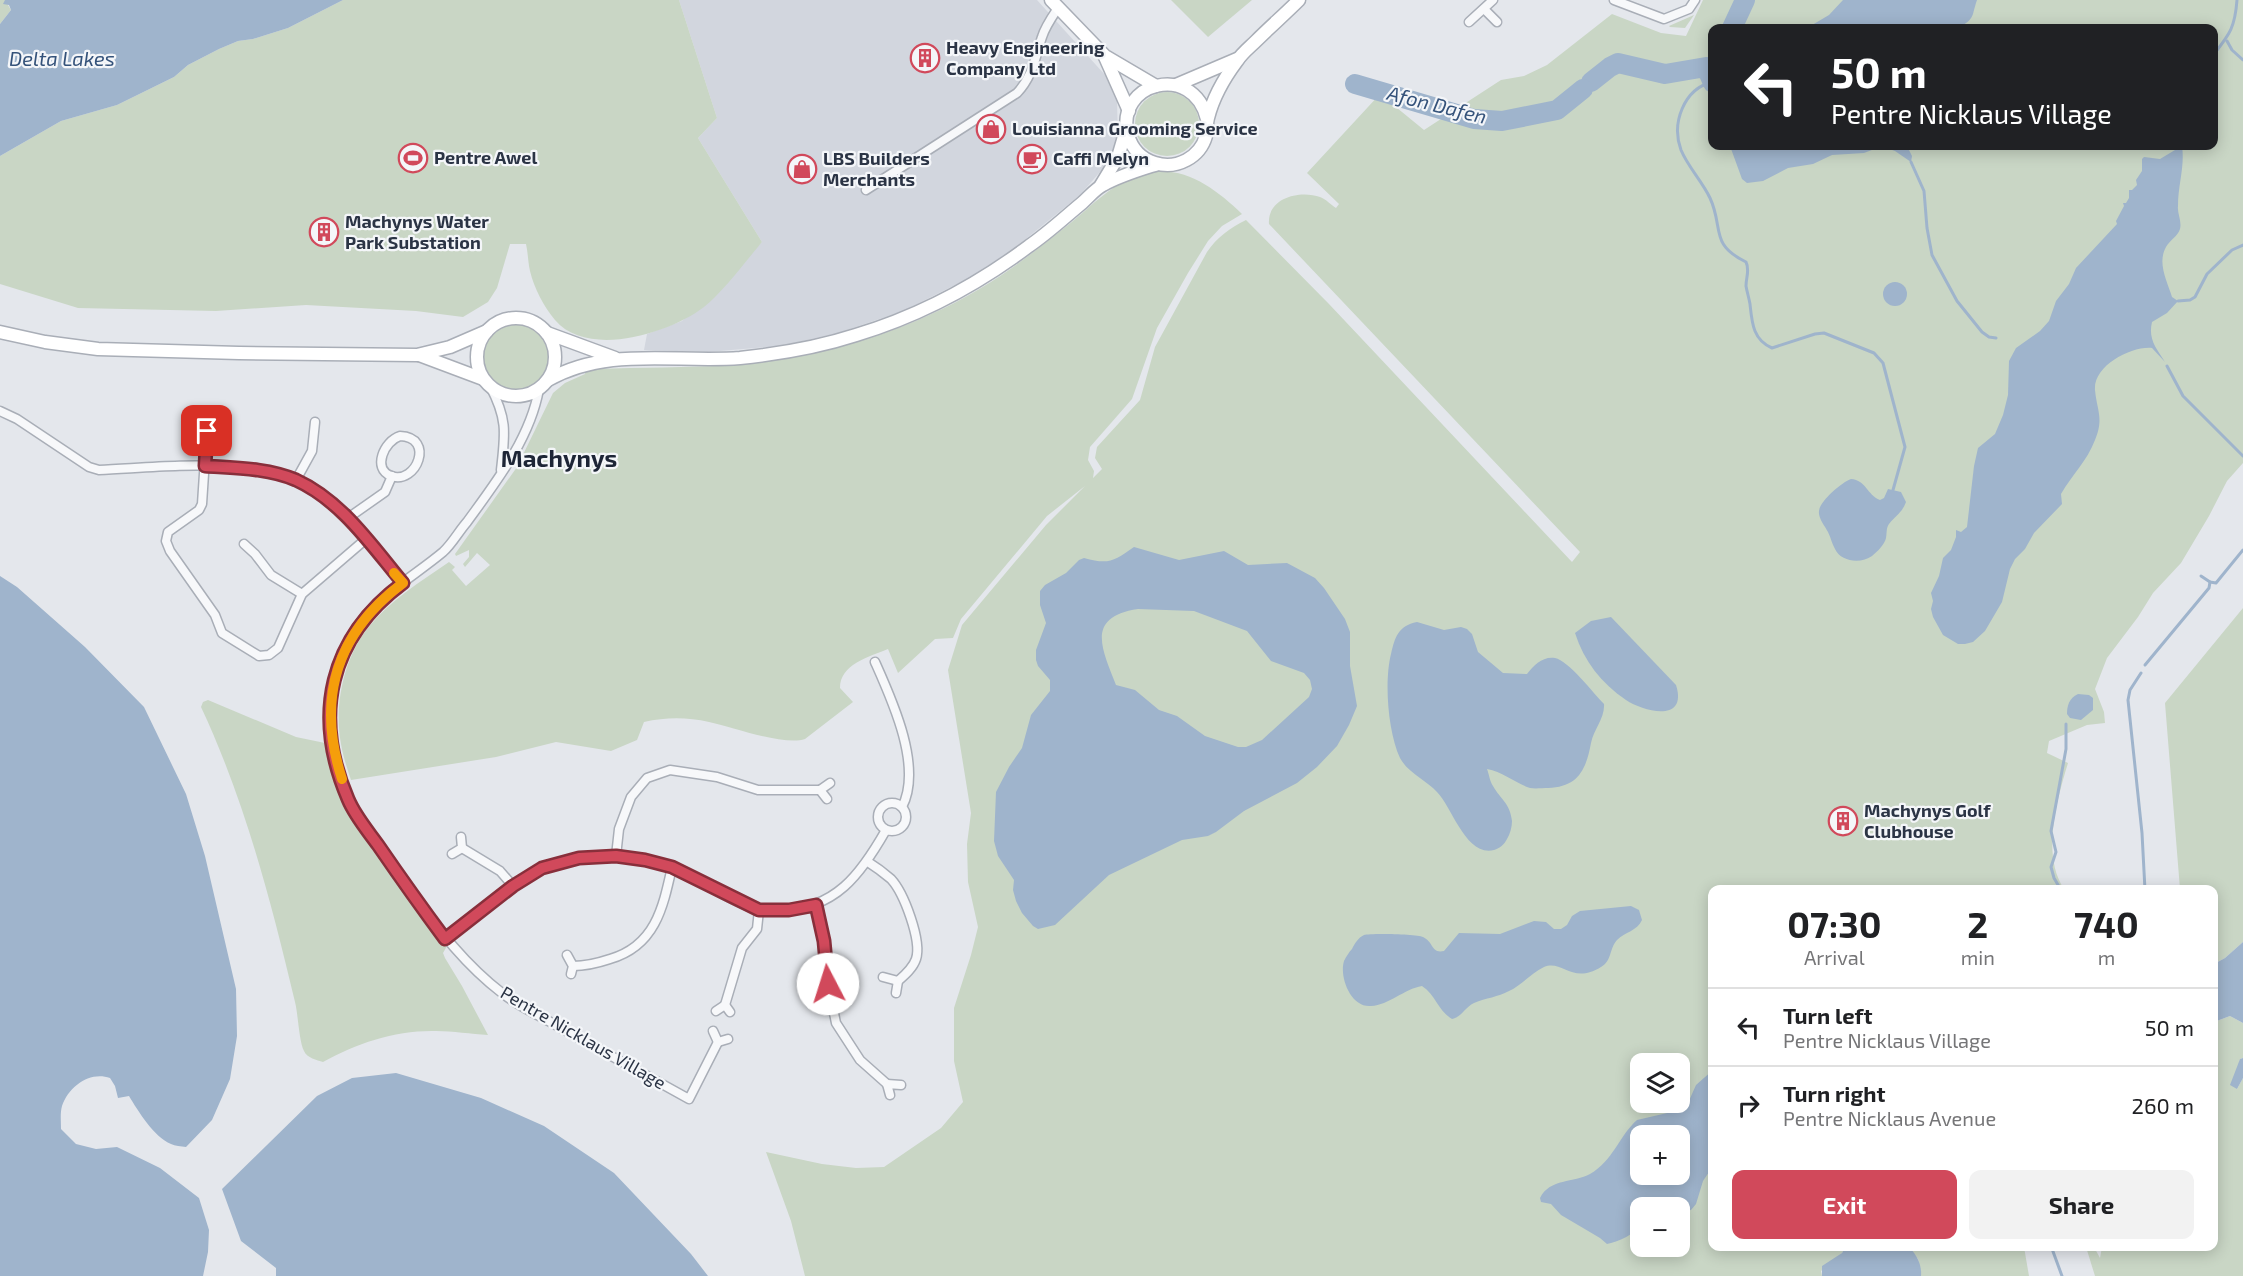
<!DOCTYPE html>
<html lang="en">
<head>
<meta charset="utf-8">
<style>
  :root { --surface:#fff; --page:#f2f2f2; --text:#202124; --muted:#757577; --line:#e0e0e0; --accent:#d1495b }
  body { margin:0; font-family:"Exo 2",sans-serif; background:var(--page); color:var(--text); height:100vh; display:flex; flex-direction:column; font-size:22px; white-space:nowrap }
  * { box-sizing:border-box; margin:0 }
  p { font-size:20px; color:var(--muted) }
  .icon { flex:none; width:33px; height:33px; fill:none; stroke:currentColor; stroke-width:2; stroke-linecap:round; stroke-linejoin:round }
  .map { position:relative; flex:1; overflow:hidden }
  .details { position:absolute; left:1708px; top:885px; width:510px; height:366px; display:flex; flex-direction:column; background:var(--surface); border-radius:12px; box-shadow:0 3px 15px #0003 }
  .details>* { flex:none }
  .banner { position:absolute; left:1708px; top:24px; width:510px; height:126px; border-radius:12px; box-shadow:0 3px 15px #0003; background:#202124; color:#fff; overflow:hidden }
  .buttons { position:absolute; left:1630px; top:1053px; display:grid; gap:12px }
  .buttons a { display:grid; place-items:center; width:60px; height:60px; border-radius:12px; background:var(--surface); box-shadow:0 3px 15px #0003; font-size:30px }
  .pin { position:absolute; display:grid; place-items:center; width:51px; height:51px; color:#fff; margin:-26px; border-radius:12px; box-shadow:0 3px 9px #0006 }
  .me { position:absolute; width:66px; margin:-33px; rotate:355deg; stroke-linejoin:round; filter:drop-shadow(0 0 4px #0008) }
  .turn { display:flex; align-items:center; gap:21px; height:126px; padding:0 24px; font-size:27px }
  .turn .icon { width:78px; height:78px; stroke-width:2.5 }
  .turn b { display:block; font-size:42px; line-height:51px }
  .eta { display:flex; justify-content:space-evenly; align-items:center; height:102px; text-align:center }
  .eta b { font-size:36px; font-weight:700; line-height:42px }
  .action { display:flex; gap:12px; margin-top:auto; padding:12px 24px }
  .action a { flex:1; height:69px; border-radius:12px; background:var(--accent); color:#fff; font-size:24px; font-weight:700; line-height:69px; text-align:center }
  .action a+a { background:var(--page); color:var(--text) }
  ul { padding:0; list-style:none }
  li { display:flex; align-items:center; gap:18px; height:78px; padding:0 24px; border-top:2px solid var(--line) }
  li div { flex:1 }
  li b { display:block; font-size:22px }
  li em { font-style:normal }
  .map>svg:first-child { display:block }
  .built { fill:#d2d6de }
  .green { fill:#c9d6c5; fill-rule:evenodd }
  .water { fill:#9fb4cc; fill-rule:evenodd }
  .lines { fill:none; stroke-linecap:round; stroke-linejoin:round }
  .stream { stroke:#9fb4cc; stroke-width:3 }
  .river { stroke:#9fb4cc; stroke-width:20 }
  .street-casing { stroke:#a9aeb7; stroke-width:11 }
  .secondary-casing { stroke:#a9aeb7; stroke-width:15 }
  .street { stroke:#f7f8fa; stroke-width:8 }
  .secondary { stroke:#fff; stroke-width:12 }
  .route-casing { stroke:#882f3b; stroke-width:15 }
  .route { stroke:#d1495b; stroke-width:10 }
  .slow { stroke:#f59e0b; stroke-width:10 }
  .labels { text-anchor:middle; stroke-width:4.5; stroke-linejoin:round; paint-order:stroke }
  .poi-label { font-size:18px; font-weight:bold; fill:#2b3445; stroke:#f4f6f9; text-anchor:start }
  .street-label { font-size:18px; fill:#2b3445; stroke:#f4f6f9 }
  .water-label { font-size:20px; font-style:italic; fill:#34527a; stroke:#f4f6f9 }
  .district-label { font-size:24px; font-weight:bold; fill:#1d2536; stroke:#f4f6f9 }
</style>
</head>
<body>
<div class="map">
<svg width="2243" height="1276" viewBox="0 0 2243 1276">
  <rect width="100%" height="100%" fill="#e4e7ec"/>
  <!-- built -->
  <polygon class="built" points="679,0 1037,0 1106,76 1117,101 1118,139 1106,165 1080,195 1016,247 973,276 903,311 838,333 780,346 708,352 644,350 647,334 682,321 762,242 698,138 717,118"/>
  <!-- green -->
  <g class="green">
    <polygon points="0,0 5,0 11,10 0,24"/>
    <path d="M343 0H679L717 118 698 138 762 242C746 261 722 293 704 307 670 333 588 359 555 320 544 307 534 288 530 271 528 262 528 253 526 244H510L497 288 488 302 463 317 416 311 306 305 216 311 78 308 0 284V156L61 121 117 105 174 77 188 65 219 49 238 41 253 39 288 28Z"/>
    <polygon points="1171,0 1252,0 1208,37"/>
    <path d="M1703 0H2243V463L2227 481 2209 516 2181 563 2153 593 2138 617 2107 658 2095 689 2104 712 2105 723 2087 725 2049 741 2047 753 2068 763C2057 799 2041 855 2064 889L1713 890V1246L1846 1247 1842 1253 1821 1271 1822 1276H805L791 1221 766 1152 822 1164 856 1168 884 1167 941 1128 963 1102 954 1061V1008L971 955 978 927 968 882 967 844 971 813 948 670 962 625 1046 525 1085 486 1047 516 961 619 953 638 935 639 898 673 888 649C869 657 840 664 840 688L853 702 805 739C784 746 732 727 709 722 687 717 666 717 644 722L637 740 611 751 556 742 496 757 351 780C347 768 343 756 341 744 334 707 343 660 367 629 389 601 420 582 449 562L455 567 452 570 466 586 490 565 477 553 465 567 463 564 469 557V550L456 556 455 554 517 467 553 393 565 383 585 374V370L596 369C641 367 687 368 731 365 818 358 906 333 981 288 1012 270 1040 247 1068 225 1092 206 1113 182 1142 174 1182 163 1215 188 1242 214L1222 226 1208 241 1188 273 1157 328 1132 399 1090 447 1088 460 1094 471 1093 478 1102 469 1095 458 1097 447 1140 400 1155 347 1207 252C1217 237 1230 228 1246 220L1329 304 1572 562 1580 552 1269 224C1267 197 1301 190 1320 197 1326 199 1331 205 1336 208L1339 204 1307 173 1380 94 1424 130 1501 80 1524 76 1547 65 1612 14 1661 33 1686 36ZM1713 28H2214V146H1713ZM1641 1064H1680V1102H1641ZM1641 1136H1680V1174H1641ZM1641 1208H1680V1246H1641Z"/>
    <polygon points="1694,15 1685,28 1670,27 1669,26"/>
    <circle cx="1167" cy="124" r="32"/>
    <circle cx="516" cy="358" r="34"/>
    <polygon points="2243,608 2243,942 2225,958 2214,964 2214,890 2180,889 2165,703"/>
    <path d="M208 700 296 737 325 743 343 799 375 848 447 946 443 953 445 958 462 986 488 1035C471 1034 453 1031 436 1031 396 1030 357 1043 323 1062 317 1060 307 1058 304 1051 299 1042 298 1013 295 1002 271 901 245 801 201 707L203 702Z"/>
    <polygon points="2230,1016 2243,1023 2243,1058 2240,1059 2237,1089 2243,1078 2243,1276 2095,1276 2086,1247 2094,1247 2100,1258 2102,1247 2214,1246 2214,1022"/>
    <polygon points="1909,1247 2024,1247 2029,1276 1921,1276 1918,1259"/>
  </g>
  <!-- water -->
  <g class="water">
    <polygon points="5,0 343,0 288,28 253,39 238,41 219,49 188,65 174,77 117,105 61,121 0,156 0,24 11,10 9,5 3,4"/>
    <path d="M1843 0H1977C1971 17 1976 17 1959 28H1807L1829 15Z"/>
    <polygon points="1730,146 1907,146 1912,156 1911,162 1895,151 1884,147 1877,148 1864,153 1832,155 1813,164 1788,168 1763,181 1747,183 1742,179"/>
    <path d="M2175 146H2182C2185 167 2178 184 2178 206 2177 213 2182 221 2180 229 2178 236 2170 240 2166 247 2157 263 2167 281 2172 297L2178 301 2167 313 2152 322C2148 339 2156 348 2165 362L2152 348C2131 346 2093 366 2095 390 2097 411 2104 418 2095 440 2087 461 2072 475 2061 494L2062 504 2034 533 2025 549 2015 559 2010 569 2002 602 1985 631 1973 642 1965 644H1958L1943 635 1933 617 1931 609 1933 601 1931 593 1939 576 1943 558 1951 550 1956 537V530L1961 532 1967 527 1974 466 1978 448 1995 434 2003 415 2008 395 2009 361 2016 348 2040 331 2049 321 2056 301 2069 284 2076 268 2117 224 2116 221 2124 206 2123 203H2126L2129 198V190H2132L2137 185 2136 180 2142 171V159L2144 157 2160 159 2175 150Z"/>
    <circle cx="1895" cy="294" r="12"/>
    <path d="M1851 479C1866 480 1867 495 1880 500L1884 498 1888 489 1901 492 1906 502C1902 513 1896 515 1889 524 1886 528 1887 533 1886 538 1885 544 1877 552 1872 556 1861 564 1841 562 1835 549 1832 544 1831 538 1828 532 1825 526 1818 518 1819 511 1820 501 1842 482 1851 479Z"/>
    <path d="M1134 547 1179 560 1224 551 1248 565 1287 563 1315 578 1324 588 1345 619 1350 632V666L1357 706 1349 725 1337 746 1317 767 1297 783 1244 811 1216 832 1208 836 1182 840 1109 875 1055 925 1038 929 1033 926 1022 913 1016 901 1013 890 1014 880 998 856 994 841 996 792 1009 767 1022 748 1031 715 1050 691V680L1038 666 1036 660V650L1046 623 1040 605V591L1045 585 1066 573 1079 560 1084 558C1109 565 1114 561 1134 547ZM1138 609 1194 611 1247 631 1271 661 1304 673 1310 680 1312 689 1309 697 1262 740 1246 747H1238L1205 736 1177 716 1159 710 1135 690 1116 685C1102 649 1085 617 1138 609Z"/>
    <path d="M0 576 17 587 85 647 144 707 186 794 205 856 236 989 237 1036 230 1079 212 1120 186 1147C181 1146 175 1146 171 1144 154 1137 138 1111 129 1096L118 1098 115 1086 110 1078C90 1071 69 1086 62 1106 60 1113 61 1122 61 1129L76 1144 96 1149 117 1147 160 1168 199 1198 209 1230 208 1252 203 1276H0Z"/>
    <path d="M1611 617 1676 685C1688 723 1644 712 1626 700 1601 683 1584 661 1575 633L1591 621Z"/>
    <path d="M1417 622 1444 630 1461 627 1467 629 1472 634 1478 652 1503 673 1527 674C1534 665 1543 656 1555 658 1568 660 1594 694 1604 704 1605 718 1594 729 1591 743 1586 770 1578 787 1548 788 1543 788 1535 789 1530 788 1515 783 1503 772 1487 769 1489 774 1490 782 1493 786 1501 800 1510 803 1512 821 1512 827 1510 834 1507 839 1504 845 1500 848 1494 850 1466 857 1452 807 1437 792 1426 780 1408 773 1400 758 1388 732 1384 682 1391 654 1395 637 1398 626 1417 622Z"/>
    <path d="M2078 694 2089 695 2093 698V710L2081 720 2070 718 2067 714C2067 706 2069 698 2078 694Z"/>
    <path d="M1631 906 1639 910 1642 920C1637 931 1625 932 1617 940 1609 949 1612 961 1601 967 1572 985 1562 959 1544 967 1531 973 1522 985 1509 991 1498 997 1486 998 1474 1003 1465 1007 1462 1017 1452 1019 1438 1011 1436 995 1422 986 1404 989 1389 1005 1371 1006 1351 1008 1339 977 1344 961 1346 957 1349 952 1352 949 1355 943 1358 938 1364 935 1370 933 1417 934 1423 937 1434 942 1431 954 1444 951L1459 933 1500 934 1534 921 1546 922 1554 929H1561L1567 925 1572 916 1580 911Z"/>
    <polygon points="2243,942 2243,1023 2230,1016 2214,1022 2214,964 2225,958"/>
    <polygon points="2243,1058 2243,1078 2237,1089 2230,1085 2240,1059"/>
    <path d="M1713 1070V1166L1703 1181 1696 1204 1691 1210 1680 1212V1208H1641C1641 1212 1642 1219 1641 1223 1637 1234 1617 1242 1607 1244L1600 1238 1561 1215 1551 1204 1541 1202 1540 1198C1550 1178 1574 1183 1590 1174 1613 1161 1619 1136 1637 1120L1680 1110 1688 1103 1696 1085ZM1641 1136H1680V1174H1641Z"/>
    <polygon points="396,1073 481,1098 544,1126 614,1173 691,1254 708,1276 276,1276 276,1268 241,1241 222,1189 317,1096 352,1078"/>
    <path d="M1846 1246 1909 1247C1917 1255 1922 1265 1921 1276H1822V1266L1842 1253Z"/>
  </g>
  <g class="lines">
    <!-- stream -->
    <g class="stream">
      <polyline points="2227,41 2232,50 2243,60"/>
      <path d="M2214 54C2230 34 2235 27 2237 0"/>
      <path d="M1712 82C1684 89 1671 123 1681 150 1688 167 1702 181 1710 198 1724 228 1709 244 1746 262 1750 270 1746 277 1746 286 1747 292 1749 298 1750 304 1752 323 1753 340 1772 348L1815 334 1824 333 1874 353 1883 363 1905 447 1893 490"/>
      <polyline points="1911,162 1924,191 1927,228 1932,255 1957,301 1982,332 1989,337 1996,338"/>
      <polyline points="2178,301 2190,300 2195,297 2207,274 2232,250 2243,245"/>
      <polyline points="2167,366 2183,396 2243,456"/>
      <polyline points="2201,576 2210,582 2216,583 2243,550"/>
      <polyline points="2145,665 2209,588 2210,582"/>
      <polyline points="2141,673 2130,690 2128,700 2142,833 2145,890"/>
      <polyline points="2061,890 2054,878 2051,867 2056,852 2051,831 2066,749 2066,724"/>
      <polyline points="2051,1246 2062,1276"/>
    </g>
    <!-- river -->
    <g class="river">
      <polyline points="1732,28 1745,0"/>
      <polyline points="1591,82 1610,67 1618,63 1665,74 1706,67 1713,83"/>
      <polyline points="1355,84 1474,119 1502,121 1557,110 1583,89"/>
    </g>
    <!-- street casing -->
    <g class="street-casing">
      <g id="street">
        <polyline points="1614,0 1664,19 1689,9 1695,0"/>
        <polyline points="1484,9 1497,22"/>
        <polyline points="1469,22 1493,0"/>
        <path d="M866 190 1017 93C1033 76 1035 58 1042 37 1045 27 1052 17 1058 8"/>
        <path d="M490 386C508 420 505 434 501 470"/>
        <path d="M539 389C530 439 496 482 467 522 459 531 452 544 443 552 418 573 388 590 366 615 323 667 321 740 349 800 361 828 389 861 407 887 437 927 462 962 502 993 519 1007 541 1016 559 1027 602 1051 646 1075 689 1099L718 1042"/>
        <path d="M0 411 17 419 89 467 99 470C168 467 258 454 318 493 353 516 377 552 403 583"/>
        <polyline points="208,413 202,504 199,510 168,532 166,541 170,551 215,615 222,633 259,656 269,655 278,648 302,594 366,539"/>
        <path d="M400 436C435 437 417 485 391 476 372 469 384 441 400 436Z"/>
        <polyline points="296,480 312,451 315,422"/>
        <polyline points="348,518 385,492 392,476"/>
        <polyline points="244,544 255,554 271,575 302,594"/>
        <path d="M875 662C892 700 923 767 902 807"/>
        <polyline points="827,799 820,790 830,783"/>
        <circle cx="892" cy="817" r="14"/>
        <polyline points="462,848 500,871 513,886"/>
        <polyline points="452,854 462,848 461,837"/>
        <polyline points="616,856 619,829 631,797 647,778 670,770 717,777 758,790 820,790"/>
        <path d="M868 862C876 867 884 873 891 879 904 893 922 941 916 959 913 968 905 975 898 981L896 993"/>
        <polyline points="816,905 824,941 828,984 836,1023 860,1060 887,1084"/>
        <path d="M445 939C486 907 527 865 580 858 611 855 642 856 670 867 700 878 726 900 757 909 764 911 772 910 780 910 835 910 861 874 886 830"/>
        <polyline points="567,955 573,966 571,974"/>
        <path d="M573 966C586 966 598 963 610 959 655 946 663 908 672 867"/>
        <polyline points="883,977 898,981"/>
        <polyline points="725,1005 742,948 757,929 759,910"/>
        <polyline points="716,1011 725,1005 730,1012"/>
        <polyline points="713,1031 718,1042 728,1039"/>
        <polyline points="890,1095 887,1084 901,1085"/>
      </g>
    </g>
    <!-- secondary casing -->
    <g class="secondary-casing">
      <g id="secondary">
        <polyline points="1051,0 1105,56 1156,86"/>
        <polyline points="1105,57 1129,111"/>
        <polyline points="1176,85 1237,59"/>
        <path d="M1207 119C1193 61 1114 83 1128 135 1132 149 1142 159 1155 163 1177 170 1200 157 1206 136 1208 130 1206 124 1208 118 1213 98 1225 77 1237 61 1242 53 1250 47 1256 41 1270 27 1285 14 1299 0"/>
        <polyline points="1101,185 1118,157 1126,130"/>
        <circle cx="516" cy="357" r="39"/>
        <polyline points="0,332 45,342 98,349 239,353 417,355 450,347 487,331"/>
        <polyline points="547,333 615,358"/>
        <polyline points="419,355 483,379"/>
        <path d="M548 380C607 346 675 363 740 358 778 354 819 347 856 335 919 316 977 285 1029 246 1048 233 1065 217 1082 203 1089 197 1095 189 1103 185 1121 175 1139 170 1158 164"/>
      </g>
    </g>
    <!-- street -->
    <use href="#street" class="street"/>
    <!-- secondary -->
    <use href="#secondary" class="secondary"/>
  </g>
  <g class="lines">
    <!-- route casing -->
    <g class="route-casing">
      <path id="route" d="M207 431 205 466C235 468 268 468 296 480 342 501 372 546 403 583 329 638 312 715 348 799 355 816 368 831 378 845 400 877 422 908 445 939L513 886 542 868 579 858 616 856 645 860 672 867 759 910H789L816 905 824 941 828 984"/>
    </g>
    <!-- route -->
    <use href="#route" class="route"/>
    <!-- slow -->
    <path class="slow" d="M342 779C316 699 336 633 403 583L394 573"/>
  </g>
  <!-- icons -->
  <defs>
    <g id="building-ring" transform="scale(1.5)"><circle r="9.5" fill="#f4f6f9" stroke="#d1495b" stroke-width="1.5"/><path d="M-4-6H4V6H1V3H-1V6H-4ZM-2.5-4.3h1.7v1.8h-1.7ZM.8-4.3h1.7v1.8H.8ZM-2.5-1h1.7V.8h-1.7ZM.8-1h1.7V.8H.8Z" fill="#d1495b"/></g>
    <g id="shop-ring" transform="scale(1.5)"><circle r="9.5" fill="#f4f6f9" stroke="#d1495b" stroke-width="1.5"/><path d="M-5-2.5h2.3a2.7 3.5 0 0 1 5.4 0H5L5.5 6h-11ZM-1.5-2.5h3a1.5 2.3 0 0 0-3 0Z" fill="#d1495b"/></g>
    <g id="stadium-ring" transform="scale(1.5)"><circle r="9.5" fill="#f4f6f9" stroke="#d1495b" stroke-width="1.5"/><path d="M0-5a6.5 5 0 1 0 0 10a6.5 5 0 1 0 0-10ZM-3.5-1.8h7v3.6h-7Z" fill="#d1495b"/></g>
    <g id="cafe-ring" transform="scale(1.5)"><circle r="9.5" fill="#f4f6f9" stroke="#d1495b" stroke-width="1.5"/><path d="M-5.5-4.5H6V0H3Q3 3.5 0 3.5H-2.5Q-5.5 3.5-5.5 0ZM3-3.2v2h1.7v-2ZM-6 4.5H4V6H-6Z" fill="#d1495b"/></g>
  </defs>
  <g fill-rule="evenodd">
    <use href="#building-ring" x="925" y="58"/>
    <use href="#shop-ring" x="991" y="129"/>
    <use href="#stadium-ring" x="413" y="158"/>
    <use href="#cafe-ring" x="1032" y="159"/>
    <use href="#shop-ring" x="802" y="169"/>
    <use href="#building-ring" x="324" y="232"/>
    <use href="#building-ring" x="1843" y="821"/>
  </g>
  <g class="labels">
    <!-- poi labels -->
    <g class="poi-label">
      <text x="946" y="54">Heavy Engineering<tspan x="946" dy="21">Company Ltd</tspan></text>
      <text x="1012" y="135">Louisianna Grooming Service</text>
      <text x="434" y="164">Pentre Awel</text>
      <text x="823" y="165">LBS Builders<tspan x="823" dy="21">Merchants</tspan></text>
      <text x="1053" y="165">Caffi Melyn</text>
      <text x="345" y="228">Machynys Water<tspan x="345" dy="21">Park Substation</tspan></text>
      <text x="1864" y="817">Machynys Golf<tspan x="1864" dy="21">Clubhouse</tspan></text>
    </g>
    <!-- street labels -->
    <g class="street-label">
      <text transform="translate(583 1038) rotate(30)" y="6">Pentre Nicklaus Village</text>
    </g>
    <!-- water labels -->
    <g class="water-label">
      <text x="62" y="66">Delta Lakes</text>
      <text transform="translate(1437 105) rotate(14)" y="7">Afon Dafen</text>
    </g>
    <!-- district labels -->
    <g class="district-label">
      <text x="559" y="467">Machynys</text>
    </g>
  </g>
</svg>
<div class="buttons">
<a><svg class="icon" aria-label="layers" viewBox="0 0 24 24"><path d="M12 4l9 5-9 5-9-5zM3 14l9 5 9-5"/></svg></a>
<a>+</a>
<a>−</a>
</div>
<div class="pin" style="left:207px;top:431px;background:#d93025"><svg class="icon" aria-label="arrive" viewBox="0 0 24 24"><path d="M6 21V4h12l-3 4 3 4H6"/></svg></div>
<svg class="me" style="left:828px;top:984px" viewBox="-20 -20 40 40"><circle r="19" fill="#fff"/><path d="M0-13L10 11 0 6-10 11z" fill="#d1495b"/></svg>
<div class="banner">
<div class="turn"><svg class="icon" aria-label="left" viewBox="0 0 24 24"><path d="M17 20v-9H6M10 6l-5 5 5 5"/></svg><div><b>50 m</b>Pentre Nicklaus Village</div></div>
</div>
<section class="details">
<div class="eta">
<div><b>07:30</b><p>Arrival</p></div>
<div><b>2</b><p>min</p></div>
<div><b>740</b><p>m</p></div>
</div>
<ul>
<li><svg class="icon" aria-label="left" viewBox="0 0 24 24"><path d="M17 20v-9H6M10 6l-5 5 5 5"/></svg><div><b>Turn left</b><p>Pentre Nicklaus Village</p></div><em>50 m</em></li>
<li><svg class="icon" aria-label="right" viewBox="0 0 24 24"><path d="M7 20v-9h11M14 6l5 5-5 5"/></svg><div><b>Turn right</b><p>Pentre Nicklaus Avenue</p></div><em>260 m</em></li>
</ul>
<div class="action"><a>Exit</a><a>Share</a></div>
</section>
</div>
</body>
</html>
